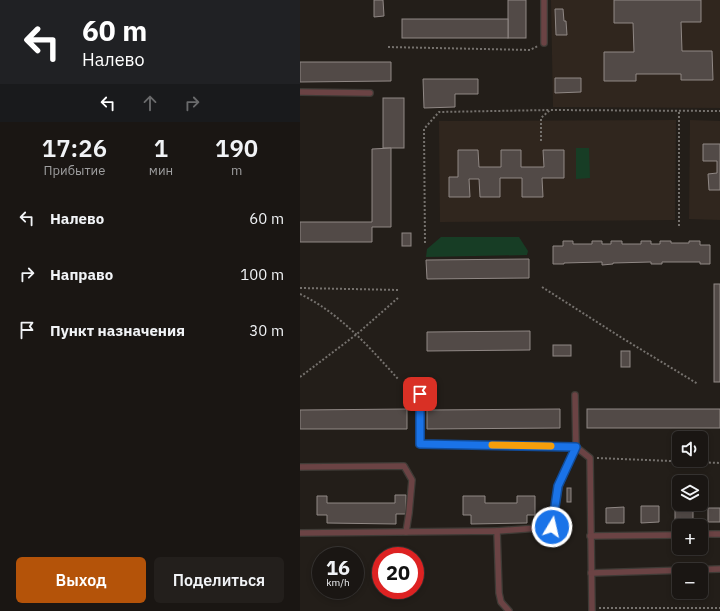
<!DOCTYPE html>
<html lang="ru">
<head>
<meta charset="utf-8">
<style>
  :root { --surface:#1a1613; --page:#231f1c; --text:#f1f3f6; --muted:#9f9fa0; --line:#383533; --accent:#b45309 }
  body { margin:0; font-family:"IBM Plex Sans",sans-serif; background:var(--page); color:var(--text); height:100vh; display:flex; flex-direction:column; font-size:15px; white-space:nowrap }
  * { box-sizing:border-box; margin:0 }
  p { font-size:13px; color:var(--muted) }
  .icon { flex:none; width:22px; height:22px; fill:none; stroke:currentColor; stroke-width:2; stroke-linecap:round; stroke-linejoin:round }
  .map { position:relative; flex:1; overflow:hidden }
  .details { display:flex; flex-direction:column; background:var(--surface); width:300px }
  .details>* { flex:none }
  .hud { background:#202124; color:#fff; overflow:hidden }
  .buttons { position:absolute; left:372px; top:431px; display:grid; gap:8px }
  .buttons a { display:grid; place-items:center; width:36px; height:36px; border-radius:6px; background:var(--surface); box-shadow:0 2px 6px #0003,0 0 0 1px var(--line); font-size:20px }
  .speed { position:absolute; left:12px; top:547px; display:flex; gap:8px; font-size:20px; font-weight:700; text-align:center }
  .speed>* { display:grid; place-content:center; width:52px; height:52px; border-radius:50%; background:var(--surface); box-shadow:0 2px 6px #0003,0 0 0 1px var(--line); line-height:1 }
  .speed small { font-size:10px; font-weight:400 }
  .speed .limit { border:6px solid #d22; background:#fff; color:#111 }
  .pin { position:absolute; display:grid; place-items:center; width:34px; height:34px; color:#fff; margin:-17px; border-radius:8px; box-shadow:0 2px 6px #0006 }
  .me { position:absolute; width:44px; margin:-22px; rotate:9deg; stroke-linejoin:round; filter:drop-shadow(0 0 3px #0008) }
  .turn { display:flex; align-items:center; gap:14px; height:84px; padding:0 16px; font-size:18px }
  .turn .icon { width:52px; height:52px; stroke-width:2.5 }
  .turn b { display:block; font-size:28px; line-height:34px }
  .lanes { display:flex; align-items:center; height:38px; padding:0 16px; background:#0003; justify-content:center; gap:20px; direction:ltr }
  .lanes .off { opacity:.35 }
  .eta { display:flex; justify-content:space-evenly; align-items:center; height:68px; text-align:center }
  .eta b { font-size:24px; font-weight:600; line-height:28px }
  .button { display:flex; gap:8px; margin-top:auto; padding:8px 16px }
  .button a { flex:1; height:46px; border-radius:6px; background:var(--accent); color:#fff; font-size:16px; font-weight:600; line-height:46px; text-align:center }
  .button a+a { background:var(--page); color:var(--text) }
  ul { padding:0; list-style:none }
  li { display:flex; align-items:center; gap:12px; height:56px; padding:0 16px }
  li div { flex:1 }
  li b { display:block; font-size:15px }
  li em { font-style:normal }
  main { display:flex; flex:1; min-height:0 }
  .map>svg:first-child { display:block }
  .built { fill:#30261e }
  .green { fill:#173d25 }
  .building { fill:#524a47; stroke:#908885 }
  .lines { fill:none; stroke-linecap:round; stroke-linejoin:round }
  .service-casing { stroke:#3f3b36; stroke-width:8 }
  .path { stroke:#76726e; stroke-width:2; stroke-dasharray:2 2; stroke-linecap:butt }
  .service { stroke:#6b4344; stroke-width:5.5 }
  .route-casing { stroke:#114b97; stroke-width:10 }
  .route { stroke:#1a73e8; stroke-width:7 }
  .slow { stroke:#f59e0b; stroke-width:7 }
</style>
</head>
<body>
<main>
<section class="details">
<div class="hud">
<div class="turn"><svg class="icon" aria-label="left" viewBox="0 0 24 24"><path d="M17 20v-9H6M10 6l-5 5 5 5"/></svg><div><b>60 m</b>Налево</div></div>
<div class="lanes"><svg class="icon" aria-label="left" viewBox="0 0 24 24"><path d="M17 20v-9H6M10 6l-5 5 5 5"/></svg><svg class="icon off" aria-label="ahead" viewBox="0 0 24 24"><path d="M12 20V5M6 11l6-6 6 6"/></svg><svg class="icon off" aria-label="right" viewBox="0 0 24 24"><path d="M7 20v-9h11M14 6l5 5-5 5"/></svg></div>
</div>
<div class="eta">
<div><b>17:26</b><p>Прибытие</p></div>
<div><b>1</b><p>мин</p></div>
<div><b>190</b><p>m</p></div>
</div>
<ul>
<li><svg class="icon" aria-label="left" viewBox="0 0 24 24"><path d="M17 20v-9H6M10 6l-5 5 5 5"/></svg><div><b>Налево</b></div><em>60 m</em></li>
<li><svg class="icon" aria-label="right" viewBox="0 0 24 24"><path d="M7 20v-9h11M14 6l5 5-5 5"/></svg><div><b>Направо</b></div><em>100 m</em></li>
<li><svg class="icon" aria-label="arrive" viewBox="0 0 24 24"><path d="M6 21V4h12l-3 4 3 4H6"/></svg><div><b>Пункт назначения</b></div><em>30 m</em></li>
</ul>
<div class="button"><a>Выход</a><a>Поделиться</a></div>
</section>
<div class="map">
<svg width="420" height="611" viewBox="0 0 420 611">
  <rect width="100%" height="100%" fill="#231e19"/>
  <!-- built -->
  <g class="built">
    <polygon points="251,0 420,0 420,108 253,107"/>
    <polygon points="376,120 375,220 140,222 139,121"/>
    <polygon points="390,120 420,121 420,220 389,219"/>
  </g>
  <!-- green -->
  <g class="green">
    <polygon points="276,148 289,148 290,178 276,179"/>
    <polygon points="141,237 219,237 228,251 227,255 126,257 127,249"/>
  </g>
  <!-- building -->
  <g class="building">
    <polygon points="74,0 83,0 84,16 74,17"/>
    <rect x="208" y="0" width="18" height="38"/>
    <polygon points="314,0 401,0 401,22 381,22 382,51 412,51 413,80 381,80 381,74 336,74 336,81 304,81 304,52 334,52 333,23 314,23"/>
    <polygon points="255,9 263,9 264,21 266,21 267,35 256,35"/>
    <rect x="102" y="19" width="106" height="19"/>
    <polygon points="0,62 91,62 91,81 0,82"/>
    <polygon points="255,78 281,78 281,92 255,93"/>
    <polygon points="123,79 178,79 178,94 155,94 155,107 124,108"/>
    <rect x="83" y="98" width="21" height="50"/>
    <polygon points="403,144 420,144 420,190 409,190 408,174 417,173 417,161 403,161"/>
    <polygon points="91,148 91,227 72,227 72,242 0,242 0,222 72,222 72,149"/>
    <polygon points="158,150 178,150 179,167 201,167 201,150 221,150 221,167 244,167 243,150 264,150 264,178 242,178 243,197 222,197 222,178 200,178 200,197 180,197 179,179 169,179 170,197 149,197 149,177 158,177"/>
    <rect x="102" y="233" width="9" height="13"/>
    <polygon points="263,241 273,241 273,244 292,244 292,241 302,241 302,244 311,244 311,241 322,241 322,244 341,244 341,241 351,241 351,244 360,244 360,241 371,241 371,243 389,243 389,241 400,241 400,245 410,245 410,264 400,264 400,262 362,262 362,264 351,264 351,262 313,263 313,264 302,265 302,262 264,263 264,264 253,264 253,246 263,246"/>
    <polygon points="229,259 229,278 127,279 126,260"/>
    <rect x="414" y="284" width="6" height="98"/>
    <polygon points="230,331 230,350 127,351 127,332"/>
    <rect x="253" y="345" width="18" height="11"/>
    <rect x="321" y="351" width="9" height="16"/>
    <polygon points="107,409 107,429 0,429 0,410"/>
    <polygon points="260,409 260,428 127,429 127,410"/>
    <rect x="287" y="409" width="133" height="19"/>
    <rect x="267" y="488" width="4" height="14"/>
    <polygon points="95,495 106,495 106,514 96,514 96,524 27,523 27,515 17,515 17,496 27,496 27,503 95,503"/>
    <polygon points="163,496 185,496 185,503 217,503 217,496 235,496 235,515 227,515 227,523 171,524 171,515 163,515"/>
    <polygon points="341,506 359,506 359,522 341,523"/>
    <polygon points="324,507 324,523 306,523 306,508"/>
    <rect x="375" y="507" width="18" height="15"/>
    <rect x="408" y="508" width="12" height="14"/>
  </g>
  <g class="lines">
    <!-- service casing -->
    <g class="service-casing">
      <g id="service">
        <polyline points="244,43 244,0"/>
        <polyline points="0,92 70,93"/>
        <polyline points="120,394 119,444 276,447 259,486 252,527 197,531"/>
        <polyline points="275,395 276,447 290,458 292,611"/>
        <polyline points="0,467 104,466 112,480 109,513 106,532"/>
        <polyline points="0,533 197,531 199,593 201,602 209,611"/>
        <polyline points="401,534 420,534"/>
        <polyline points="290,536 379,535"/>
        <polyline points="291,573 420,569"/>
      </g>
    </g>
    <!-- path -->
    <g class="path">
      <polyline points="88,47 230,50 238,46"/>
      <polyline points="241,141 241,118 250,110 420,111"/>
      <polyline points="379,226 379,111"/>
      <polyline points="125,243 124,129 139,112 250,110"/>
      <polyline points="242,287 322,338 398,384"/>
      <polyline points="0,288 100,290"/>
      <path d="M0 294C40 313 70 348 99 380"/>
      <polyline points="0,377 57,334 99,297"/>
      <polyline points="297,458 420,463"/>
      <polyline points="299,608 420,608"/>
    </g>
    <!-- service -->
    <use href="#service" class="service"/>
  </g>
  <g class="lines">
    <!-- route casing -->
    <g class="route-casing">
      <polyline id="route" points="120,394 120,444 276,447 258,486 252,527"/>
    </g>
    <!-- route -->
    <use href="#route" class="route"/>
    <!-- slow -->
    <polyline class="slow" points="192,445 251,446"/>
  </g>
</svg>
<div class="buttons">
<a><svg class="icon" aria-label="sound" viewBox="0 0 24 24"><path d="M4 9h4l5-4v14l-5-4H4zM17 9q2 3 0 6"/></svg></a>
<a><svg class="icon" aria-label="layers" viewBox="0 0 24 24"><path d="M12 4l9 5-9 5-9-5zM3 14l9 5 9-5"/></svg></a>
<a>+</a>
<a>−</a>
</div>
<div class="speed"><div>16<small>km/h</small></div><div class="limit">20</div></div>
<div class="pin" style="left:120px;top:394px;background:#d93025"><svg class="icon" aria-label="arrive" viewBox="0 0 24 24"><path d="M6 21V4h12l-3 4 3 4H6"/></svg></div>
<svg class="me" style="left:252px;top:527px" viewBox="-20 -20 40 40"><circle r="17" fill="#1a73e8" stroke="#fff" stroke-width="3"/><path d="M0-11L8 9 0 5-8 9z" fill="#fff"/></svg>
</div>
</main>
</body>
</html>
